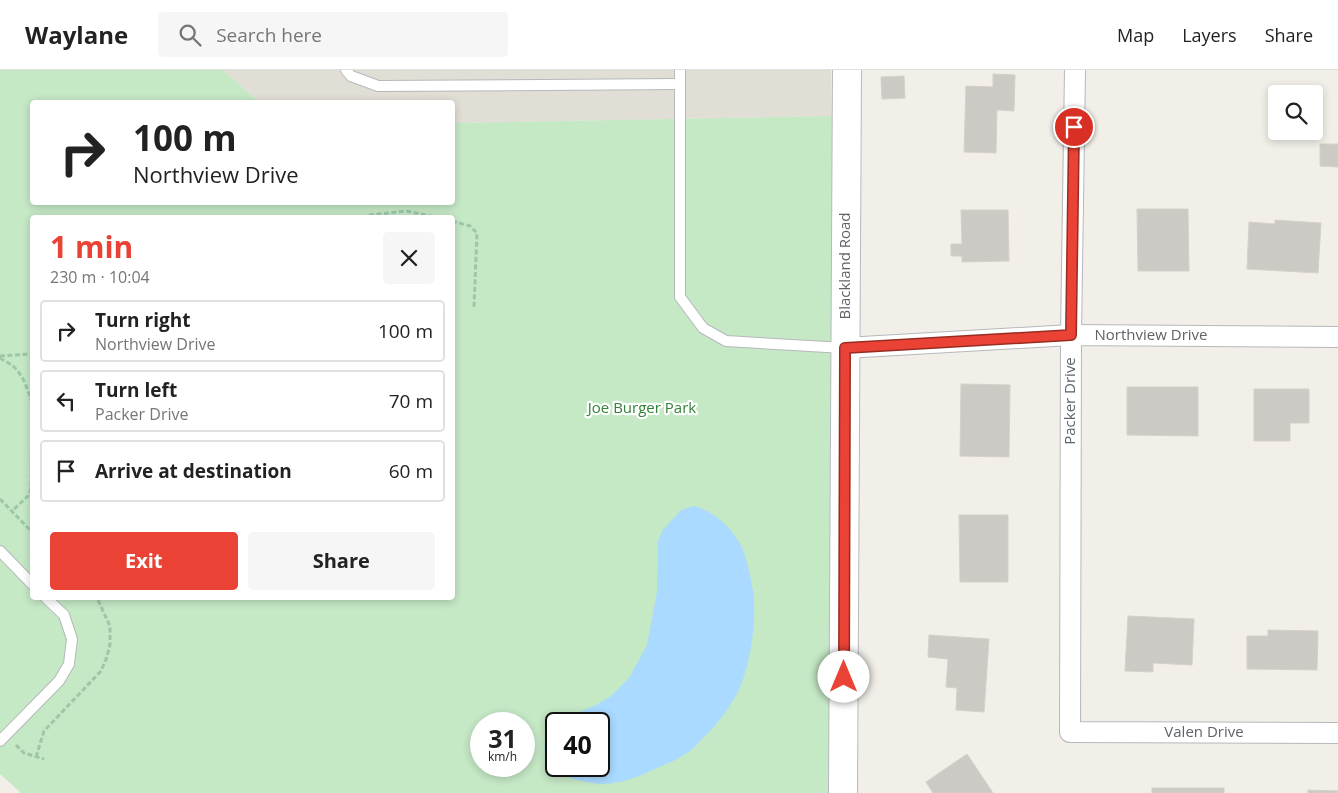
<!DOCTYPE html>
<html lang="en">
<head>
<meta charset="utf-8">
<style>
  :root { --surface:#fff; --page:#f6f6f6; --text:#222; --muted:#767676; --line:#e0e0e0; --accent:#ea4335 }
  body { margin:0; font-family:"Open Sans",sans-serif; background:var(--page); color:var(--text); height:100vh; display:flex; flex-direction:column; font-size:19px; white-space:nowrap }
  * { box-sizing:border-box; margin:0 }
  p { font-size:16px; color:var(--muted) }
  .icon { flex:none; width:28px; height:28px; fill:none; stroke:currentColor; stroke-width:2; stroke-linecap:round; stroke-linejoin:round }
  .map { position:relative; flex:1; overflow:hidden }
  .details { position:absolute; left:30px; top:145px; width:425px; height:385px; display:flex; flex-direction:column; background:var(--surface); border-radius:5px; box-shadow:0 2px 8px #0003 }
  .details>* { flex:none }
  .banner { position:absolute; left:30px; top:30px; width:425px; height:105px; border-radius:5px; box-shadow:0 2px 8px #0003; background:#fff; color:var(--text); overflow:hidden }
  .controls { position:absolute; left:1268px; top:15px; display:grid; gap:10px }
  .controls a { display:grid; place-items:center; width:55px; height:55px; border-radius:5px; background:var(--surface); box-shadow:0 2px 8px #0003; font-size:25px }
  .speed { position:absolute; left:470px; top:642px; display:flex; gap:10px; font-size:25px; font-weight:700; text-align:center }
  .speed>* { display:grid; place-content:center; width:65px; height:65px; border-radius:50%; background:var(--surface); box-shadow:0 2px 8px #0003; line-height:1 }
  .speed small { font-size:12px; font-weight:400 }
  .speed .limit { border:2px solid #111; border-radius:8px; background:#fff; color:#111 }
  .pin { position:absolute; display:grid; place-items:center; width:42px; height:42px; color:#fff; margin:-21px; border:2px solid #fff; border-radius:50%; box-shadow:0 1px 5px #0007 }
  .me { position:absolute; width:55px; margin:-28px; rotate:0deg; stroke-linejoin:round; filter:drop-shadow(0 0 4px #0008) }
  .turn { display:flex; align-items:center; gap:18px; height:105px; padding:0 20px; font-size:22px }
  .turn .icon { width:65px; height:65px; stroke-width:2.5 }
  .turn b { display:block; font-size:35px; line-height:42px }
  .round { display:grid; place-items:center; flex:none; width:52px; height:52px; border-radius:5px; background:var(--page) }
  .overview { display:flex; align-items:center; justify-content:space-between; height:85px; padding:0 20px }
  h1 { font-size:30px; font-weight:700; line-height:38px; color:var(--accent) }
  .cta { display:flex; gap:10px; margin-top:auto; padding:10px 20px }
  .cta a { flex:1; height:58px; border-radius:5px; background:var(--accent); color:#fff; font-size:20px; font-weight:700; line-height:58px; text-align:center }
  .cta a+a { background:var(--page); color:var(--text) }
  ul { padding:0; list-style:none }
  li { display:flex; align-items:center; gap:15px; height:62px; margin:0 10px 8px; padding:0 10px; border:2px solid var(--line); border-radius:5px }
  li div { flex:1 }
  li b { display:block; font-size:19px }
  li em { font-style:normal }
  header { display:flex; align-items:center; gap:30px; box-sizing:border-box; height:70px; padding:0 25px; background:var(--surface); border-bottom:1px solid var(--line) }
  header strong { font-size:24px }
  nav { display:flex; gap:28px; margin-inline-start:auto; font-size:18px }
  .search { width:350px; height:45px; background:var(--page); display:flex; align-items:center; gap:12px; box-sizing:border-box; padding:0 18px; border-radius:5px; color:var(--muted); font-size:19px }
  .map>svg:first-child { display:block }
  .education { fill:#e1ded6 }
  .green { fill:#c5e8c5; fill-rule:evenodd }
  .water { fill:#aadaff }
  .building { fill:#cccac5; stroke:#d6d1c6 }
  .lines { fill:none; stroke-linecap:round; stroke-linejoin:round }
  .lane-casing { stroke:#b5b8bc; stroke-width:12 }
  .street-casing { stroke:#b5b8bc; stroke-width:22 }
  .secondary-casing { stroke:#b6babf; stroke-width:30 }
  .path { stroke:#9cc7a9; stroke-width:3; stroke-dasharray:5 2.5; stroke-linecap:butt }
  .lane { stroke:#fff; stroke-width:10 }
  .street { stroke:#fff; stroke-width:20 }
  .secondary { stroke:#fff; stroke-width:28 }
  .route-casing { stroke:#982c22; stroke-width:12 }
  .route { stroke:#ea4335; stroke-width:9 }
  .labels { text-anchor:middle; stroke-width:4.5; stroke-linejoin:round; paint-order:stroke }
  .street-label { font-size:15px; fill:#5f6368; stroke:#fff }
  .park-label { font-size:15px; fill:#348238; stroke:#fff }
</style>
</head>
<body>
<header>
<strong>Waylane</strong>
<div class="search"><svg class="icon" aria-label="search" viewBox="0 0 24 24"><circle cx="10" cy="10" r="6"/><path d="M15 15l6 6"/></svg>Search here</div>
<nav><a>Map</a><a>Layers</a><a>Share</a></nav>
</header>
<div class="map">
<svg width="1338" height="723" viewBox="0 0 1338 723">
  <rect width="100%" height="100%" fill="#f1efe8"/>
  <!-- education -->
  <polygon class="education" points="223,0 831,0 832,46 453,53 452,32 259,32"/>
  <!-- green -->
  <path class="green" d="M0 0H223L259 32H32V132H452L453 53 832 46V723H21L0 704ZM32 148H452V528H32ZM481 654H524V696H481ZM556 654H599V696H556Z"/>
  <!-- water -->
  <path class="water" d="M694 436C714 442 729 455 740 474 746 484 751 509 753 521 757 549 751 589 741 615 732 636 717 655 701 670 697 675 692 680 687 683 677 690 664 695 653 700 638 707 619 714 602 714 593 714 566 708 558 703 541 691 540 667 556 654V696H599V654H557L563 649 596 635 610 627 629 608 647 575 657 522 658 471 662 461 681 440Z"/>
  <!-- building -->
  <g class="building">
    <polygon points="993,4 1015,5 1014,41 997,40 996,83 964,82 966,16 993,17"/>
    <polygon points="904,6 905,28 882,29 881,7"/>
    <polygon points="1320,74 1338,74 1338,97 1320,96"/>
    <polygon points="1137,139 1188,139 1189,201 1138,201"/>
    <polygon points="961,140 1008,140 1009,191 962,192 962,186 951,186 951,174 962,174"/>
    <polygon points="1275,150 1321,153 1318,203 1247,199 1249,152 1275,154"/>
    <polygon points="961,314 1010,315 1009,387 960,386"/>
    <polygon points="1127,317 1198,317 1198,366 1127,365"/>
    <polygon points="1254,319 1309,319 1309,353 1290,353 1290,371 1254,371"/>
    <polygon points="959,445 1008,445 1008,512 960,512"/>
    <polygon points="1128,546 1194,549 1192,595 1153,593 1153,602 1125,601"/>
    <polygon points="1268,560 1318,561 1317,600 1247,599 1247,566 1268,566"/>
    <polygon points="929,565 989,569 984,642 956,640 957,618 946,617 948,589 928,587"/>
    <polygon points="967,684 993,723 933,723 926,712"/>
    <rect x="1152" y="718" width="72" height="5"/>
    <polygon points="1308,720 1338,721 1338,723 1308,723"/>
  </g>
  <g class="lines">
    <!-- lane casing -->
    <g class="lane-casing">
      <g id="lane">
        <polyline points="346,0 351,6 378,16 680,14"/>
        <polyline points="680,0 680,227 703,258 726,271 844,278"/>
        <polyline points="0,481 32,514"/>
        <polyline points="0,671 59,611 69,594 72,569 64,545 46,528"/>
      </g>
    </g>
    <!-- street casing -->
    <g class="street-casing">
      <g id="street">
        <polyline points="1075,0 1071,265 1070,662 1338,663"/>
        <polyline points="845,278 1071,265 1338,267"/>
      </g>
    </g>
    <!-- secondary casing -->
    <g class="secondary-casing">
      <polyline id="secondary" points="843,723 847,0"/>
    </g>
    <!-- path -->
    <g class="path">
      <polyline points="362,148 370,145 406,141 440,148"/>
      <polyline points="452,151 470,156 477,163 474,237"/>
      <polyline points="0,286 32,284"/>
      <path d="M0 288C4 291 10 293 14 297 24 306 28 321 32 333L31 419 28 426 12 441"/>
      <polyline points="0,429 32,462"/>
      <polyline points="16,675 24,683 44,689"/>
      <polyline points="36,687 44,661 101,601 107,587 110,574 110,556 97,528"/>
    </g>
    <!-- lane -->
    <use href="#lane" class="lane"/>
    <!-- street -->
    <use href="#street" class="street"/>
    <!-- secondary -->
    <use href="#secondary" class="secondary"/>
  </g>
  <g class="lines">
    <!-- route casing -->
    <g class="route-casing">
      <polyline id="route" points="844,607 845,278 1071,265 1074,57"/>
    </g>
    <!-- route -->
    <use href="#route" class="route"/>
  </g>
  <g class="labels">
    <!-- street labels -->
    <g class="street-label">
      <text transform="translate(845 196) rotate(-90)" y="5">Blackland Road</text>
      <text x="1151" y="270">Northview Drive</text>
      <text transform="translate(1070 331) rotate(-90)" y="5">Packer Drive</text>
      <text x="1204" y="667">Valen Drive</text>
    </g>
    <!-- park labels -->
    <g class="park-label">
      <text x="642" y="343">Joe Burger Park</text>
    </g>
  </g>
</svg>
<div class="controls">
<a><svg class="icon" aria-label="search" viewBox="0 0 24 24"><circle cx="10" cy="10" r="6"/><path d="M15 15l6 6"/></svg></a>
</div>
<div class="speed"><div>31<small>km/h</small></div><div class="limit">40</div></div>
<div class="pin" style="left:1074px;top:57px;background:#d93025"><svg class="icon" aria-label="arrive" viewBox="0 0 24 24"><path d="M6 21V4h12l-3 4 3 4H6"/></svg></div>
<svg class="me" style="left:844px;top:607px" viewBox="-20 -20 40 40"><circle r="19" fill="#fff"/><path d="M0-13L10 11 0 6-10 11z" fill="#ea4335"/></svg>
<div class="banner">
<div class="turn"><svg class="icon" aria-label="right" viewBox="0 0 24 24"><path d="M7 20v-9h11M14 6l5 5-5 5"/></svg><div><b>100 m</b>Northview Drive</div></div>
</div>
<section class="details">
<div class="overview"><div><h1>1 min</h1><p>230 m · 10:04</p></div><a class="round"><svg class="icon" aria-label="close" viewBox="0 0 24 24"><path d="M6 6l12 12M18 6L6 18"/></svg></a></div>
<ul>
<li><svg class="icon" aria-label="right" viewBox="0 0 24 24"><path d="M7 20v-9h11M14 6l5 5-5 5"/></svg><div><b>Turn right</b><p>Northview Drive</p></div><em>100 m</em></li>
<li><svg class="icon" aria-label="left" viewBox="0 0 24 24"><path d="M17 20v-9H6M10 6l-5 5 5 5"/></svg><div><b>Turn left</b><p>Packer Drive</p></div><em>70 m</em></li>
<li><svg class="icon" aria-label="arrive" viewBox="0 0 24 24"><path d="M6 21V4h12l-3 4 3 4H6"/></svg><div><b>Arrive at destination</b></div><em>60 m</em></li>
</ul>
<div class="cta"><a>Exit</a><a>Share</a></div>
</section>
</div>
</body>
</html>
